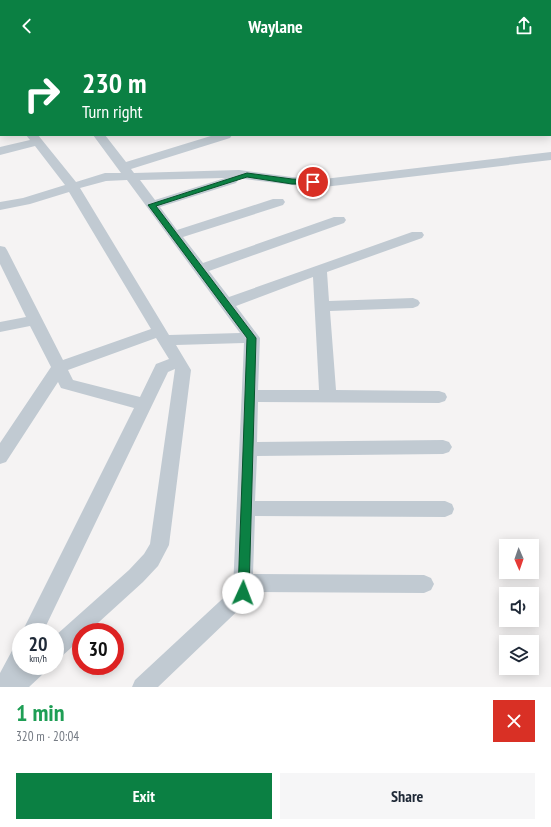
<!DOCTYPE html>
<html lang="en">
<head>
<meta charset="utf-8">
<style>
  :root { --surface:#fff; --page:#f6f6f7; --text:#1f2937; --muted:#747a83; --accent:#0b8043 }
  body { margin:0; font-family:"PT Sans Narrow",sans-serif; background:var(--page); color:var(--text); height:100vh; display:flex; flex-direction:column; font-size:15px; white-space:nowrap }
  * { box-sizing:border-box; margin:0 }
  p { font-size:13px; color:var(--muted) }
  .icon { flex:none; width:22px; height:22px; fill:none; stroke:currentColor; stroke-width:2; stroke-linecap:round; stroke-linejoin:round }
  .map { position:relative; height:635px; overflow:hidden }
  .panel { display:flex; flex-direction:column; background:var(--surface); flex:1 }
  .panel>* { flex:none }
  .guide { position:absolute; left:0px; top:0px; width:551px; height:84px; box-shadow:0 2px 10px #0003; background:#0b8043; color:#fff; overflow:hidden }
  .needle { width:26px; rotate:178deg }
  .controls { position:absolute; left:499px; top:487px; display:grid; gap:8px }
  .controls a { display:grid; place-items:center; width:40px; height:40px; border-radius:0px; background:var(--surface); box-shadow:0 2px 10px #0003; font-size:20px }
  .speed { position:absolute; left:12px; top:571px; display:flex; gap:8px; font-size:20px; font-weight:700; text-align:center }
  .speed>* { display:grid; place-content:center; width:52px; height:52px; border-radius:50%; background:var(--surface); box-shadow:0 2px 10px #0003; line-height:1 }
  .speed small { font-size:10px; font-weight:400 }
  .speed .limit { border:6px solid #d22; background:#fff; color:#111 }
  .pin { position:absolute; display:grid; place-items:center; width:34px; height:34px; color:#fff; margin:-17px; border:2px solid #fff; border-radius:50%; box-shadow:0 1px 4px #0007 }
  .me { position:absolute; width:44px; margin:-22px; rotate:2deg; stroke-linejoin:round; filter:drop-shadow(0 0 3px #0008) }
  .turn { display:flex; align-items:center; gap:14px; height:84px; padding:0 16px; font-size:18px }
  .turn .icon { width:52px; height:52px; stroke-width:2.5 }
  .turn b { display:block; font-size:28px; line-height:34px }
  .round { display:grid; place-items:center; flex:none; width:42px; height:42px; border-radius:0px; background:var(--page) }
  .overview { display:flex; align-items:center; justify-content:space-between; height:68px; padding:0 16px }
  h1 { font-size:24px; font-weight:700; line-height:30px; color:#1e9e55 }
  .primary-button { display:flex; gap:8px; margin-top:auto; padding:8px 16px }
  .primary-button a { flex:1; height:46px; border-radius:0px; background:var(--accent); color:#fff; font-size:16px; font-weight:700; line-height:46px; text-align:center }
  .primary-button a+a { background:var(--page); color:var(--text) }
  header { display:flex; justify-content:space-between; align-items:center; height:52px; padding:0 16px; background:var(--accent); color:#fff; font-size:18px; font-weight:700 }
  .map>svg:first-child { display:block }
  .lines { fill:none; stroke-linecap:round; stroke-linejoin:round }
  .minor { fill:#c1cad2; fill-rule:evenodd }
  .route { fill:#0b8043; stroke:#07532c }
</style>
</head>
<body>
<header><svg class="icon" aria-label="back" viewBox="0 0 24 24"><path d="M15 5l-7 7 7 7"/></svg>Waylane<svg class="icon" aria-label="share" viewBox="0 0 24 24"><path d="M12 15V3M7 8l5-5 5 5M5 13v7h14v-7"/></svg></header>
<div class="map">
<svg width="551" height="635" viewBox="0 0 551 635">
  <rect width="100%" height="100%" fill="#f5f3f3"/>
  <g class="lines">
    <!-- minor -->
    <g class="minor">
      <polygon points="0,0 5,1 1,1 1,6"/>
      <rect x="241" y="0" width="10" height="1"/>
      <rect x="550" y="51" width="1" height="7"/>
      <path d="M26 83H38L76 130 105 121H121L93 83H105L126 110 214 83H232L230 86 131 117 134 121 239 118 292 125 324 127 551 100V108L324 135 292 133 237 126 238 128 236 131 160 155 177 178 273 147H283L285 150 283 153 183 185 203 211 334 165H344L346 168 344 171 209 219 229 245 412 180H422L424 183 422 186 327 220 329 249 413 246 418 248 420 251 418 254 413 256 330 259 336 338 439 339 445 341 447 345 445 349 439 351 258 350 257 390 443 388 449 390 452 395 449 400 443 402 257 404 255 449H445L452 452 454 457 452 462 445 465 255 464 253 522 424 523 431 526 434 532 431 538 424 541 253 540 250 547 158 635H132L135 628 233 537 244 291 176 293 191 318 169 493 158 514 143 530 88 580H81V587L62 604 55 607V584L129 518 144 502 150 492 175 317 168 320 43 580H22L134 356 61 336 58 330 6 410 0 412V391L51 315 30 274 0 280V270L26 265 0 212V194L5 195 7 198 63 308 151 277 69 140 30 152 0 158V150L23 146 65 133 35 94 0 103V95L30 88ZM225 126 155 148 140 128ZM127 128 240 281 169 283 80 136 106 129ZM313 225 319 338H258L260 286 236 254ZM156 286 169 307 156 312 140 345 73 328 68 318Z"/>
      <polygon points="21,592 21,614 47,614 44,621 29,635 0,635 0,621 14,595"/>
    </g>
  </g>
  <!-- route -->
  <polygon class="route" points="247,121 292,127 313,128 317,130 313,132 292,132 247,125 156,154 256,286 249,541 247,544 243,546 239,544 238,541 247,286 148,153"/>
</svg>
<div class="controls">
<a><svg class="needle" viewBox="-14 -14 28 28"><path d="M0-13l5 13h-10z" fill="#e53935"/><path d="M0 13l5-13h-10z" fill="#747a83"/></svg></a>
<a><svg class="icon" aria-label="sound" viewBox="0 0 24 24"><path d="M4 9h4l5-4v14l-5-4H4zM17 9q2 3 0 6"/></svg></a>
<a><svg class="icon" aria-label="layers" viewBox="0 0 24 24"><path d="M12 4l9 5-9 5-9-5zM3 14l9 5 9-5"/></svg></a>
</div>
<div class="speed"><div>20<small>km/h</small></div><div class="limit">30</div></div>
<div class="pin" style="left:313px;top:130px;background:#d93025"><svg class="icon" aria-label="arrive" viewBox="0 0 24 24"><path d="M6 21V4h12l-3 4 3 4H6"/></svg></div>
<svg class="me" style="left:243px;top:541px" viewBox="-20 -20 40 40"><circle r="19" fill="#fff"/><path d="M0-13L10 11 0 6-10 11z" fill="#0b8043"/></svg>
<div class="guide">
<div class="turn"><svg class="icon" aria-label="right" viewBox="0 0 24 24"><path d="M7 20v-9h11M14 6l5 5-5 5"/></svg><div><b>230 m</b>Turn right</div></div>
</div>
</div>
<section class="panel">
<div class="overview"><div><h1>1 min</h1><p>320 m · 20:04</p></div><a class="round" style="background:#d93025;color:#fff"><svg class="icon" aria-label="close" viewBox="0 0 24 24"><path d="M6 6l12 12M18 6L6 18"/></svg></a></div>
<div class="primary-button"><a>Exit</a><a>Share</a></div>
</section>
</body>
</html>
